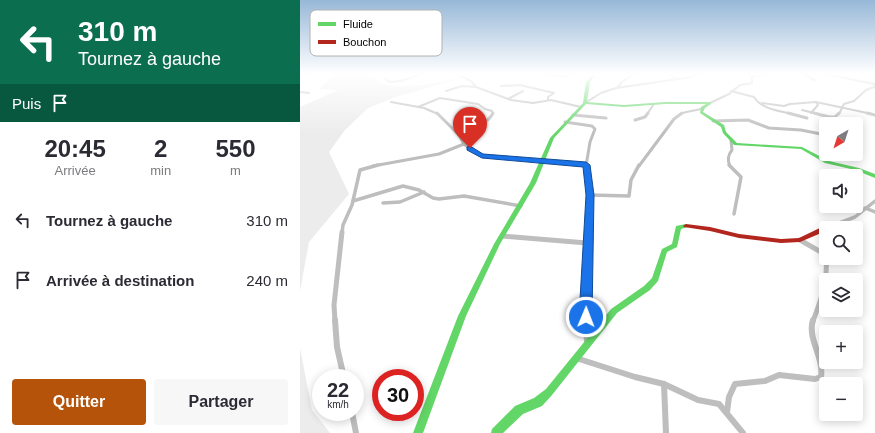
<!DOCTYPE html>
<html lang="fr">
<head>
<meta charset="utf-8">
<style>
  :root { --surface:#fff; --page:#f7f7f7; --text:#2b2b33; --muted:#7c7c81; --accent:#b45309 }
  body { margin:0; font-family:Helvetica,sans-serif; background:var(--page); color:var(--text); height:100vh; display:flex; flex-direction:column; font-size:15px; white-space:nowrap }
  * { box-sizing:border-box; margin:0 }
  p { font-size:13px; color:var(--muted) }
  .icon { flex:none; width:22px; height:22px; fill:none; stroke:currentColor; stroke-width:2; stroke-linecap:round; stroke-linejoin:round }
  .map { position:relative; flex:1; overflow:hidden }
  .side { display:flex; flex-direction:column; background:var(--surface); width:300px }
  .side>* { flex:none }
  .hud { background:#0b6e4f; color:#fff; overflow:hidden }
  .needle { width:26px; rotate:219deg }
  .tools { position:absolute; left:519px; top:117px; display:grid; gap:8px }
  .tools a { display:grid; place-items:center; width:44px; height:44px; border-radius:4px; background:var(--surface); box-shadow:0 2px 10px #0003; font-size:20px }
  .speed { position:absolute; left:12px; top:369px; display:flex; gap:8px; font-size:20px; font-weight:700; text-align:center }
  .speed>* { display:grid; place-content:center; width:52px; height:52px; border-radius:50%; background:var(--surface); box-shadow:0 2px 10px #0003; line-height:1 }
  .speed small { font-size:10px; font-weight:400 }
  .speed .limit { border:6px solid #d22; background:#fff; color:#111 }
  .pin { position:absolute; display:grid; place-items:center; width:34px; height:34px; color:#fff; margin:-41px -17px; border-radius:50% 50% 50% 0; rotate:-45deg; box-shadow:0 0 4px #0007 }
  .pin .icon { rotate:45deg }
  .me { position:absolute; width:44px; margin:-22px; rotate:1deg; stroke-linejoin:round; filter:drop-shadow(0 0 3px #0008) }
  .turn { display:flex; align-items:center; gap:14px; height:84px; padding:0 12px; font-size:18px }
  .turn .icon { width:52px; height:52px; stroke-width:2.5 }
  .turn b { display:block; font-size:28px; line-height:34px }
  .then { display:flex; align-items:center; height:38px; padding:0 12px; background:#0003; gap:8px; font-size:15px }
  .eta { display:flex; justify-content:space-evenly; align-items:center; height:68px; text-align:center }
  .eta b { font-size:24px; font-weight:800; line-height:28px }
  .action { display:flex; gap:8px; margin-top:auto; padding:8px 12px }
  .action a { flex:1; height:46px; border-radius:4px; background:var(--accent); color:#fff; font-size:16px; font-weight:800; line-height:46px; text-align:center }
  .action a+a { background:var(--page); color:var(--text) }
  ul { padding:0; list-style:none }
  li { display:flex; align-items:center; gap:12px; height:60px; padding:0 12px }
  li div { flex:1 }
  li b { display:block; font-size:15px }
  li em { font-style:normal }
  main { display:flex; flex:1; min-height:0 }
  .map>svg:first-child { display:block }
  .green { fill:#ececec }
  .lines { fill:none; stroke-linecap:round; stroke-linejoin:round }
  .street-far4 { stroke:#bebebe; stroke-width:2 }
  .street-far3 { stroke:#bebebe; stroke-width:3 }
  .street-far2 { stroke:#bebebe; stroke-width:3.5 }
  .street-far1 { stroke:#bebebe; stroke-width:5 }
  .street { stroke:#bebebe; stroke-width:6 }
  .fast { fill:#63d668; fill-rule:evenodd }
  .jam { fill:#b3261e; fill-rule:evenodd }
  .route { fill:#1a73e8; stroke:#114b97 }
  .key { fill:#fff; stroke:#b2b2b2; stroke-width:1 }
  .key-label { font-size:11px; fill:#000 }
</style>
</head>
<body>
<main>
<section class="side">
<div class="hud">
<div class="turn"><svg class="icon" aria-label="left" viewBox="0 0 24 24"><path d="M17 20v-9H6M10 6l-5 5 5 5"/></svg><div><b>310 m</b>Tournez à gauche</div></div>
<div class="then">Puis<svg class="icon" aria-label="arrive" viewBox="0 0 24 24"><path d="M6 21V4h12l-3 4 3 4H6"/></svg></div>
</div>
<div class="eta">
<div><b>20:45</b><p>Arrivée</p></div>
<div><b>2</b><p>min</p></div>
<div><b>550</b><p>m</p></div>
</div>
<ul>
<li><svg class="icon" aria-label="left" viewBox="0 0 24 24"><path d="M17 20v-9H6M10 6l-5 5 5 5"/></svg><div><b>Tournez à gauche</b></div><em>310 m</em></li>
<li><svg class="icon" aria-label="arrive" viewBox="0 0 24 24"><path d="M6 21V4h12l-3 4 3 4H6"/></svg><div><b>Arrivée à destination</b></div><em>240 m</em></li>
</ul>
<div class="action"><a>Quitter</a><a>Partager</a></div>
</section>
<div class="map">
<svg width="575" height="433" viewBox="0 0 575 433">
  <rect width="100%" height="100%" fill="#fff"/>
  <!-- green -->
  <g class="green">
    <path d="M35 74H72C75 79 81 84 87 85 101 88 132 84 147 81 154 79 158 76 165 77L96 97 68 108 45 130 29 152 49 194 9 242 0 291V107L38 90 19 89Z"/>
    <polygon points="0,348 12,410 30,433 0,433"/>
  </g>
  <g class="lines">
    <!-- street-far4 -->
    <g class="street-far4">
      <polyline points="157,74 171,81 176,87"/>
      <polyline points="244,74 265,77 270,74"/>
      <polyline points="369,74 376,78"/>
      <polyline points="499,74 515,74"/>
      <polyline points="525,74 575,84"/>
      <polyline points="0,75 10,74"/>
      <polyline points="505,75 515,80"/>
      <polyline points="85,79 89,82 100,81 122,74"/>
      <polyline points="201,86 220,85 254,93 248,97 248,100"/>
      <polyline points="317,88 323,81 334,74"/>
      <polyline points="146,91 162,86 176,87 211,100 233,103 251,100 281,107"/>
      <path d="M431 91 454 97C461 109 480 111 492 114"/>
      <polyline points="0,92 9,93"/>
      <polyline points="208,99 223,91"/>
      <polyline points="91,102 124,108 138,114"/>
      <polyline points="285,103 301,93 316,88 392,77 397,74"/>
      <polyline points="410,103 429,94 440,85 452,83 452,77 467,74"/>
      <polyline points="462,103 484,106 490,104 516,102 572,114"/>
      <polyline points="118,107 140,98 178,104 185,109 192,111 193,114"/>
      <polyline points="502,110 518,114"/>
      <polyline points="511,113 518,105 516,102"/>
      <polyline points="347,114 354,104"/>
      <path d="M381 114C386 111 395 111 401 109"/>
      <polyline points="539,114 544,104 554,101 566,90 574,87 575,84"/>
    </g>
    <!-- street-far3 -->
    <g class="street-far3">
      <polyline points="137,113 159,135 164,144 179,155 286,165"/>
      <polyline points="488,113 507,118"/>
      <polyline points="514,113 529,117"/>
      <polyline points="567,113 575,115"/>
      <polyline points="273,115 306,118"/>
      <polyline points="335,120 345,117 348,113"/>
      <polyline points="413,121 448,120 469,128 501,130 526,135"/>
      <polyline points="265,122 292,126 295,129 290,142 286,166"/>
      <polyline points="535,124 528,119 529,117 535,117 539,113"/>
      <path d="M159 135C170 129 187 125 193 113"/>
      <polyline points="73,166 139,154 164,144"/>
      <polyline points="339,166 374,119 382,113"/>
      <path d="M430 166C427 160 428 155 432 150L431 141"/>
    </g>
    <!-- street-far2 -->
    <g class="street-far2">
      <polyline points="286,165 290,195 289,233"/>
      <polyline points="429,165 441,177 434,214"/>
      <polyline points="290,195 329,196 331,180 339,165"/>
      <polyline points="53,201 103,186 119,190 133,198 139,199 164,196 221,206"/>
      <polyline points="83,203 100,202 124,192"/>
      <polyline points="565,208 575,212"/>
      <polyline points="526,228 555,217 575,201"/>
      <polyline points="42,233 43,225 52,205 60,170 78,165"/>
    </g>
    <!-- street-far1 -->
    <g class="street-far1">
      <polyline points="202,236 287,243"/>
      <polyline points="500,240 526,255"/>
      <polyline points="35,321 34,305 42,232"/>
      <polyline points="286,321 289,232"/>
      <path d="M513 321C521 300 528 281 526 258"/>
    </g>
    <!-- street -->
    <g class="street">
      <polyline points="35,320 37,347 44,378"/>
      <polyline points="286,320 287,343"/>
      <polyline points="276,358 335,377 364,384 398,400 419,404 443,433"/>
      <polyline points="364,384 366,433"/>
      <polyline points="52,412 56,433"/>
      <path d="M427 412 429 397 435 384 465 381 479 375 515 379 521 377C524 356 507 339 513 320"/>
    </g>
    <!-- fast -->
    <g class="fast">
      <polygon points="294,74 296,74 290,82 287,102 324,105 365,102 411,102 411,104 405,108 403,112 424,125 426,132 437,143 502,147 529,161 559,168 575,174 575,178 555,170 525,163 501,149 434,145 423,133 421,127 400,113 401,107 406,104 365,104 324,107 286,104 254,138 236,183 200,244 166,316 123,433 113,433 158,316 194,244 230,183 250,138 283,103 286,82"/>
      <polygon points="386,224 389,226 388,227 381,229 377,247 367,252 358,281 350,290 317,313 252,395 242,406 223,414 203,433 191,433 192,429 215,406 234,398 246,389 311,309 344,286 352,278 362,249 372,244 376,226"/>
    </g>
    <!-- jam -->
    <polygon class="jam" points="386,224 410,227 439,234 481,239 499,238 524,226 528,226 529,228 526,228 526,231 500,242 481,243 439,238 410,231 384,227 383,226"/>
  </g>
  <!-- sky -->
  <linearGradient id="sky" x2="0" y2="1"><stop stop-color="#97b8d8"/><stop offset="0.55" stop-color="#fff"/><stop offset="1" stop-color="#fff" stop-opacity="0"/></linearGradient>
  <rect width="575" height="134" fill="url(#sky)"/>
  <!-- route -->
  <polygon class="route" points="170,146 183,154 286,162 290,165 294,195 292,317 290,320 286,322 281,320 279,317 286,195 283,167 182,158 167,150 167,147"/>
  <!-- legend -->
  <rect x="10" y="10" width="132" height="46" rx="6" class="key"/>
  <rect x="18" y="22" width="18" height="4" fill="#63d668"/>
  <rect x="18" y="40" width="18" height="4" fill="#b3261e"/>
  <g class="key-label">
    <text x="43" y="28">Fluide</text>
    <text x="43" y="46">Bouchon</text>
  </g>
</svg>
<div class="tools">
<a><svg class="needle" viewBox="-14 -14 28 28"><path d="M0-13l5 13h-10z" fill="#e53935"/><path d="M0 13l5-13h-10z" fill="#7c7c81"/></svg></a>
<a><svg class="icon" aria-label="sound" viewBox="0 0 24 24"><path d="M4 9h4l5-4v14l-5-4H4zM17 9q2 3 0 6"/></svg></a>
<a><svg class="icon" aria-label="search" viewBox="0 0 24 24"><circle cx="10" cy="10" r="6"/><path d="M15 15l6 6"/></svg></a>
<a><svg class="icon" aria-label="layers" viewBox="0 0 24 24"><path d="M12 4l9 5-9 5-9-5zM3 14l9 5 9-5"/></svg></a>
<a>+</a>
<a>−</a>
</div>
<div class="speed"><div>22<small>km/h</small></div><div class="limit">30</div></div>
<div class="pin" style="left:170px;top:148px;background:#d93025"><svg class="icon" aria-label="arrive" viewBox="0 0 24 24"><path d="M6 21V4h12l-3 4 3 4H6"/></svg></div>
<svg class="me" style="left:286px;top:317px" viewBox="-20 -20 40 40"><circle r="17" fill="#1a73e8" stroke="#fff" stroke-width="3"/><path d="M0-11L8 9 0 5-8 9z" fill="#fff"/></svg>
</div>
</main>
</body>
</html>
